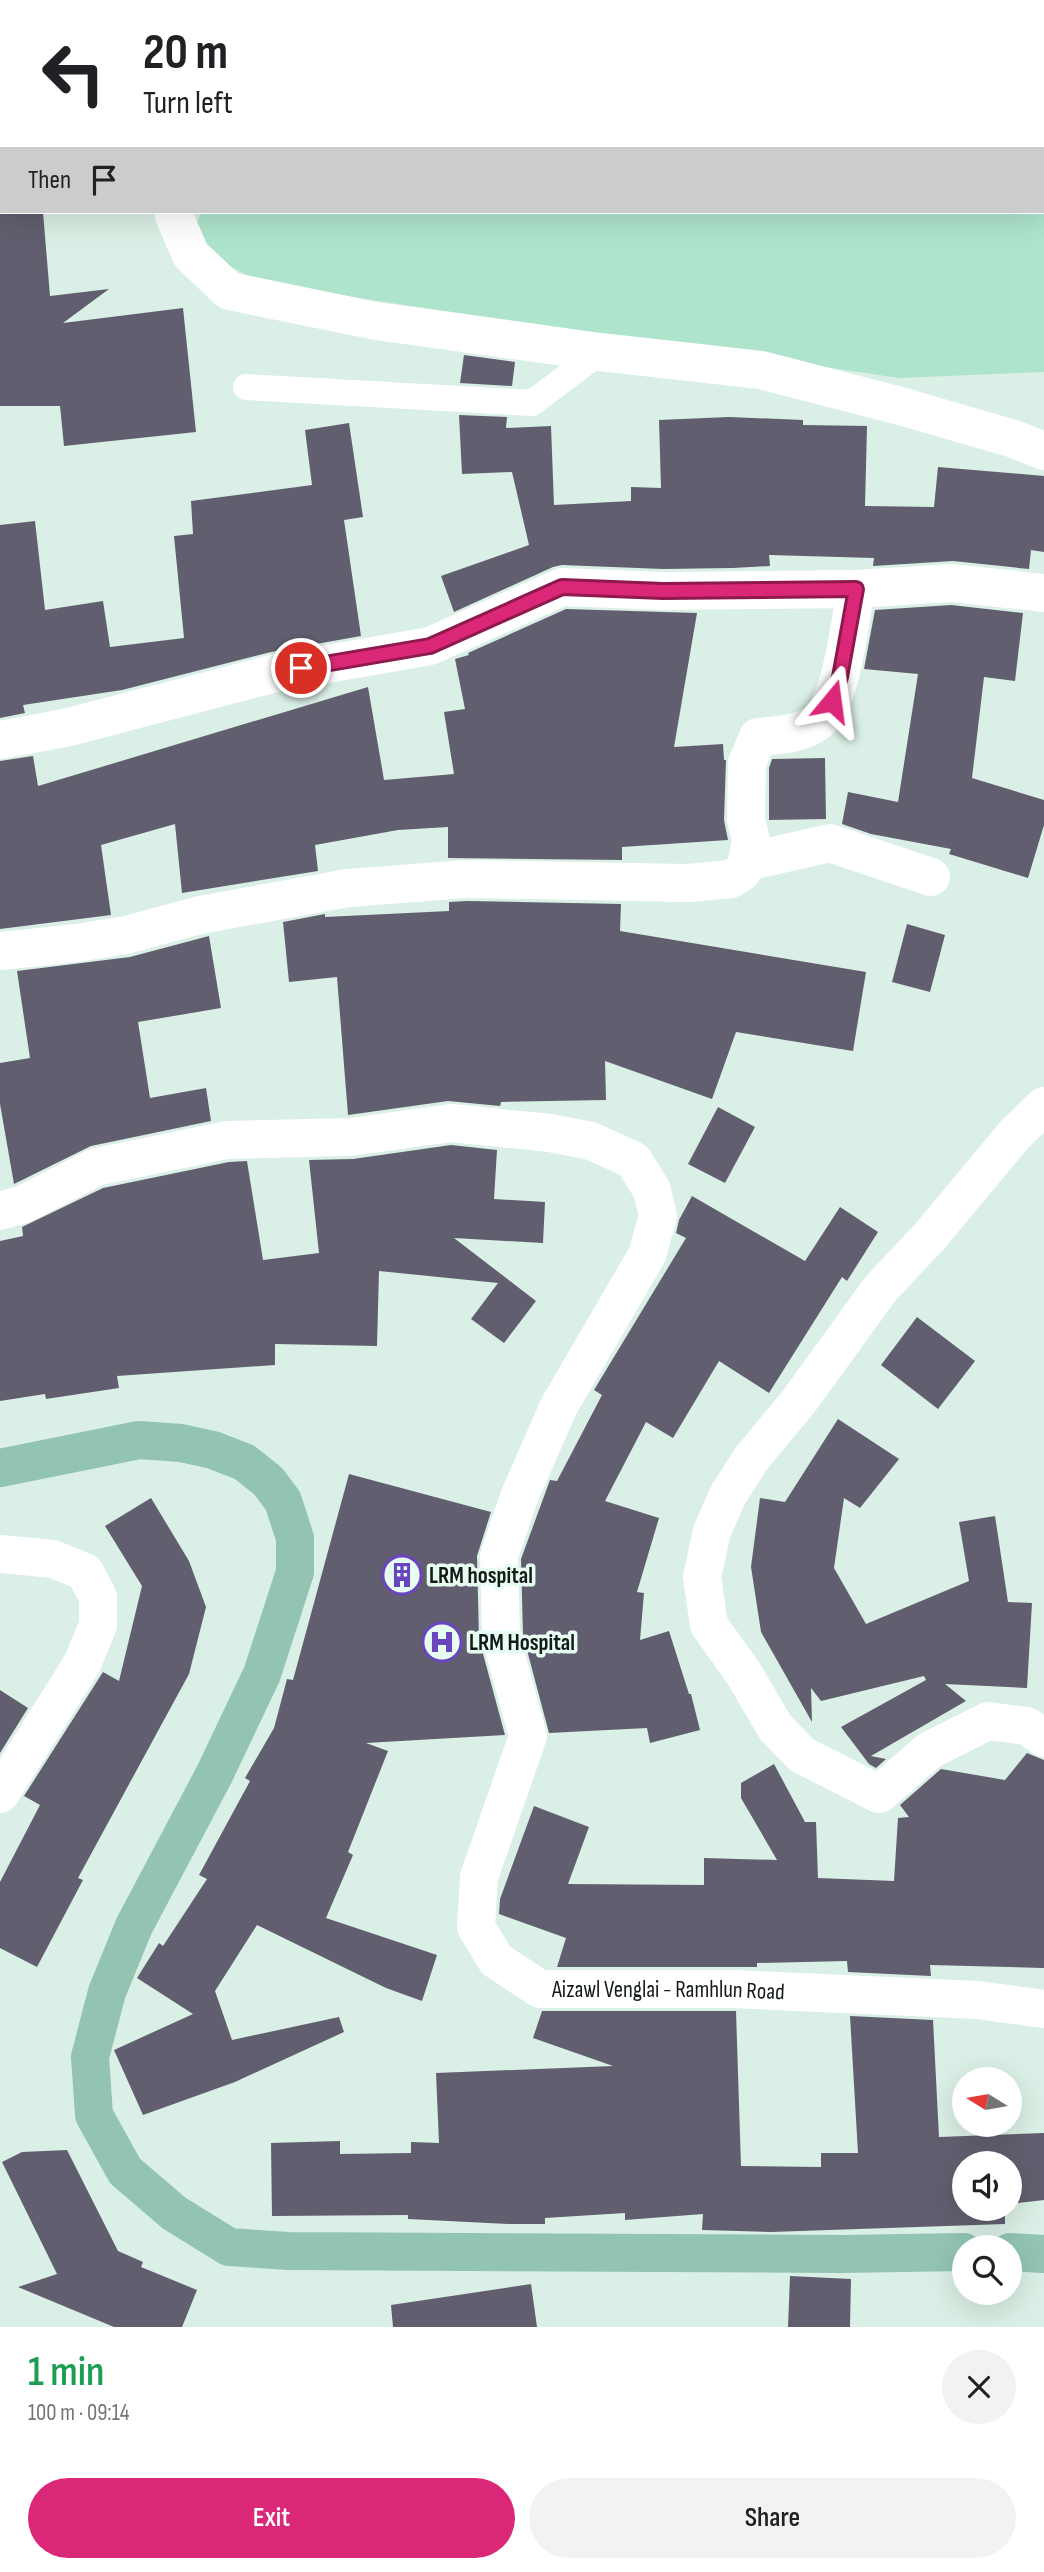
<!DOCTYPE html>
<html lang="en">
<head>
<meta charset="utf-8">
<style>
  :root { --surface:#fff; --page:#f2f2f2; --text:#202124; --muted:#757577; --accent:#db2777 }
  body { margin:0; font-family:"Sofia Sans Condensed",sans-serif; background:var(--page); color:var(--text); height:100vh; display:flex; flex-direction:column; font-size:26px; white-space:nowrap }
  * { box-sizing:border-box; margin:0 }
  p { font-size:23px; color:var(--muted) }
  .icon { flex:none; width:38px; height:38px; fill:none; stroke:currentColor; stroke-width:2; stroke-linecap:round; stroke-linejoin:round }
  .map { position:relative; height:2327px; overflow:hidden }
  .drawer { display:flex; flex-direction:column; background:var(--surface); flex:1 }
  .drawer>* { flex:none }
  .top-card { position:absolute; left:0px; top:0px; width:1045px; height:214px; box-shadow:0 7px 28px #0002; background:#fff; color:var(--text); overflow:hidden }
  .needle { width:46px; rotate:281deg }
  .fabs { position:absolute; left:952px; top:2067px; display:grid; gap:14px }
  .fabs a { display:grid; place-items:center; width:70px; height:70px; border-radius:50%; background:var(--surface); box-shadow:0 7px 28px #0002; font-size:35px }
  .pin { position:absolute; display:grid; place-items:center; width:60px; height:60px; color:#fff; margin:-30px; border:4px solid #fff; border-radius:50%; box-shadow:0 2px 7px #0007 }
  .me { position:absolute; width:77px; margin:-38px; rotate:16deg; stroke-linejoin:round; filter:drop-shadow(0 0 5px #0008) }
  .turn { display:flex; align-items:center; gap:24px; height:147px; padding:0 28px; font-size:32px }
  .turn .icon { width:91px; height:91px; stroke-width:2.5 }
  .turn b { display:block; font-size:49px; line-height:60px }
  .then { display:flex; align-items:center; height:66px; padding:0 28px; background:#0003; gap:14px; font-size:26px }
  .round { display:grid; place-items:center; flex:none; width:74px; height:74px; border-radius:37px; background:var(--page) }
  .summary { display:flex; align-items:center; justify-content:space-between; height:119px; padding:0 28px }
  h1 { font-size:42px; font-weight:600; line-height:52px; color:#1e9e55 }
  .action { display:flex; gap:14px; margin-top:auto; padding:14px 28px }
  .action a { flex:1; height:80px; border-radius:42px; background:var(--accent); color:#fff; font-size:28px; font-weight:600; line-height:80px; text-align:center }
  .action a+a { background:var(--page); color:var(--text) }
  .map>svg:first-child { display:block }
  .green { fill:#aee4cc }
  .building { fill:#615f6f }
  .lines { fill:none; stroke-linecap:round; stroke-linejoin:round }
  .lane { stroke:#fff; stroke-width:26 }
  .street { stroke:#fff; stroke-width:38 }
  .primary { stroke:#92c4b1; stroke-width:38 }
  .route-casing { stroke:#8e194d; stroke-width:18 }
  .route { stroke:#db2777; stroke-width:12 }
  .labels { text-anchor:middle; stroke-width:7; stroke-linejoin:round; paint-order:stroke }
  .poi-label { font-size:23px; font-weight:bold; fill:#141b18; stroke:#e7fdf2; text-anchor:start }
  .street-label { font-size:23px; fill:#141b18; stroke:#e7fdf2 }
</style>
</head>
<body>
<div class="map">
<svg width="1044" height="2327" viewBox="0 0 1044 2327">
  <rect width="100%" height="100%" fill="#daefe5"/>
  <!-- green -->
  <polygon class="green" points="425,0 1044,0 1044,372 899,378 263,284 207,254 197,223 201,212 1043,212 1043,2 422,2"/>
  <!-- building -->
  <g class="building">
    <polygon points="0,212 43,212 50,296 109,289 63,323 183,308 196,432 64,446 60,406 0,406"/>
    <polygon points="464,355 515,362 512,386 460,383"/>
    <polygon points="459,415 507,417 506,428 551,426 554,505 631,501 631,487 661,488 659,420 729,417 803,420 803,425 867,426 865,506 934,507 938,467 1044,476 1044,552 1031,550 1029,569 953,561 873,566 874,558 769,555 770,566 733,568 663,569 562,565 553,567 454,612 441,576 529,545 512,472 462,474"/>
    <polygon points="349,423 363,517 344,520 361,636 271,652 122,690 23,705 25,713 0,718 0,525 35,521 45,610 103,601 110,647 184,638 174,536 193,534 191,501 312,485 305,430"/>
    <polygon points="951,605 1023,613 1015,681 984,677 972,778 1044,800 1044,825 1028,878 949,854 951,849 871,834 842,824 848,792 898,802 918,674 864,669 875,610"/>
    <polygon points="566,609 697,613 674,747 723,744 724,760 726,760 724,820 728,840 622,847 622,860 448,858 448,827 398,830 315,845 318,871 182,893 175,824 101,845 111,915 0,929 0,761 33,756 38,786 368,687 384,780 454,774 444,712 465,709 455,659 469,655 468,653"/>
    <polygon points="825,758 826,819 769,820 769,768 772,759"/>
    <polygon points="467,901 621,904 620,931 866,972 853,1051 736,1032 712,1099 605,1061 606,1100 501,1102 500,1106 448,1101 348,1115 337,977 289,982 283,922 325,914 325,917 449,911 449,902"/>
    <polygon points="907,924 945,935 930,992 892,982"/>
    <polygon points="209,936 221,1008 138,1022 150,1098 206,1088 211,1121 91,1146 14,1184 0,1104 0,1063 30,1058 17,971 130,957"/>
    <polygon points="718,1107 755,1127 725,1183 688,1164"/>
    <polygon points="451,1145 497,1150 494,1199 545,1202 543,1243 454,1238 536,1301 504,1343 471,1319 498,1283 379,1271 377,1346 275,1344 275,1365 117,1376 119,1388 46,1399 45,1394 0,1401 0,1241 23,1236 22,1227 103,1188 229,1162 247,1161 263,1260 319,1253 309,1160 353,1159"/>
    <polygon points="692,1196 805,1261 840,1207 878,1232 847,1281 842,1277 769,1393 719,1361 673,1438 646,1422 605,1501 659,1518 637,1592 644,1593 640,1640 669,1631 689,1694 691,1694 700,1730 650,1743 647,1728 549,1733 523,1635 521,1559 550,1480 557,1481 602,1395 594,1390 686,1238 676,1233 679,1220"/>
    <polygon points="917,1317 975,1361 938,1409 881,1365"/>
    <polygon points="838,1419 899,1459 860,1508 844,1498 834,1568 866,1624 969,1581 959,1522 995,1516 1008,1602 1032,1603 1027,1688 945,1684 966,1701 871,1756 886,1759 876,1768 869,1764 841,1727 926,1680 924,1676 821,1701 811,1688 812,1722 761,1632 751,1567 760,1498 785,1502"/>
    <polygon points="349,1474 491,1512 477,1556 479,1639 505,1735 366,1743 388,1751 348,1852 353,1855 326,1918 437,1955 422,2001 386,1988 257,1925 215,1991 232,2040 339,2017 344,2032 235,2082 143,2115 114,2050 193,2014 137,1978 159,1943 163,1946 207,1879 199,1875 250,1781 245,1778 274,1728 287,1679 293,1680"/>
    <polygon points="151,1498 189,1561 206,1607 189,1674 78,1878 83,1880 37,1967 0,1948 0,1882 40,1805 24,1796 103,1672 119,1681 142,1586 105,1526"/>
    <polygon points="0,1690 28,1708 0,1753"/>
    <polygon points="1027,1753 1044,1760 1044,1968 930,1965 931,1976 848,1972 847,1961 757,1963 757,1967 557,1967 566,1938 499,1914 500,1899 534,1806 589,1827 568,1884 704,1885 704,1858 777,1860 741,1798 741,1783 774,1764 805,1822 816,1822 818,1878 894,1881 898,1818 909,1817 900,1805 941,1769 1005,1780"/>
    <polygon points="542,2011 736,2011 741,2166 821,2167 821,2153 858,2153 850,2016 933,2020 939,2137 1044,2133 1044,2200 1010,2204 1010,2163 964,2163 964,2208 1005,2208 1005,2224 771,2232 702,2230 703,2214 625,2220 625,2213 545,2218 545,2224 508,2224 408,2219 408,2215 272,2216 271,2143 340,2141 340,2154 411,2153 411,2142 439,2143 436,2073 613,2066 533,2038"/>
    <polygon points="67,2150 118,2251 143,2262 141,2267 197,2290 182,2327 114,2327 18,2287 57,2274 2,2162 22,2152"/>
    <polygon points="790,2276 851,2279 850,2327 788,2327"/>
    <polygon points="531,2284 537,2327 393,2327 391,2305"/>
  </g>
  <g class="lines">
    <!-- lane -->
    <polyline class="lane" points="246,387 532,403 600,352"/>
    <!-- street -->
    <g class="street">
      <polyline points="383,2 385,0"/>
      <polyline points="175,212 174,216 191,255 229,291 376,321 600,352 761,370 904,407 1014,439 1044,451"/>
      <polyline points="0,740 69,727 276,673 430,646 562,587 663,591 856,589 951,583 1044,593"/>
      <polyline points="747,862 830,843 931,877"/>
      <path d="M0 951 77 943 126 935 200 915 348 888 466 879 689 883 731 879 742 872 747 862 751 840 746 820 747 763 758 737C778 735 799 735 816 723 842 705 850 620 856 589"/>
      <polyline points="1044,1106 1015,1134 930,1236 881,1288 799,1401 751,1459 728,1495 712,1531 702,1577 709,1625 744,1674 775,1727 802,1755 879,1794 930,1750 988,1721 1027,1726 1044,1738"/>
      <path id="s1" d="M0 1211 24 1204 96 1167 227 1140 350 1137 451 1123 550 1133 591 1141 633 1160 652 1190 658 1216 647 1255 559 1406 519 1497 499 1556 501 1638 528 1736 479 1877 476 1927 496 1960 540 1989H731L978 2000 1044 2009"/>
      <polyline points="0,1554 53,1559 85,1572 98,1597 98,1625 82,1664 0,1794"/>
    </g>
    <!-- primary -->
    <g class="primary">
      <polyline points="0,1468 139,1440 181,1443 213,1450 244,1462 268,1481 283,1501 295,1538 295,1572 262,1674 215,1773 134,1926 107,1992 90,2057 94,2115 125,2171 174,2213 229,2247 288,2251 842,2254 964,2252"/>
      <polyline points="1010,2252 1044,2254"/>
    </g>
  </g>
  <g class="lines">
    <!-- route casing -->
    <g class="route-casing">
      <polyline id="route" points="301,668 430,646 562,587 663,591 856,589 840,677 832,701"/>
    </g>
    <!-- route -->
    <use href="#route" class="route"/>
  </g>
  <!-- icons -->
  <defs>
    <g id="building-ring" transform="scale(2.0125)"><circle r="9.5" fill="#e7fdf2" stroke="#6945be" stroke-width="1.5"/><path d="M-4-6H4V6H1V3H-1V6H-4ZM-2.5-4.3h1.7v1.8h-1.7ZM.8-4.3h1.7v1.8H.8ZM-2.5-1h1.7V.8h-1.7ZM.8-1h1.7V.8H.8Z" fill="#6945be"/></g>
    <g id="hospital-ring" transform="scale(2.0125)"><circle r="9.5" fill="#e7fdf2" stroke="#6945be" stroke-width="1.5"/><path d="M-5-5h3v3.5h4V-5h3V5h-3V1.5h-4V5h-3Z" fill="#6945be"/></g>
  </defs>
  <g fill-rule="evenodd">
    <use href="#building-ring" x="402" y="1575"/>
    <use href="#hospital-ring" x="442" y="1642"/>
  </g>
  <g class="labels">
    <!-- poi labels -->
    <g class="poi-label">
      <text x="429" y="1583">LRM hospital</text>
      <text x="469" y="1650">LRM Hospital</text>
    </g>
    <!-- street labels -->
    <g class="street-label">
      <text dy="8" stroke="none"><textPath href="#s1" startOffset="1694">Aizawl Venglai - Ramhlun Road</textPath></text>
    </g>
  </g>
</svg>
<div class="fabs">
<a><svg class="needle" viewBox="-14 -14 28 28"><path d="M0-13l5 13h-10z" fill="#e53935"/><path d="M0 13l5-13h-10z" fill="#757577"/></svg></a>
<a><svg class="icon" aria-label="sound" viewBox="0 0 24 24"><path d="M4 9h4l5-4v14l-5-4H4zM17 9q2 3 0 6"/></svg></a>
<a><svg class="icon" aria-label="search" viewBox="0 0 24 24"><circle cx="10" cy="10" r="6"/><path d="M15 15l6 6"/></svg></a>
</div>
<div class="pin" style="left:301px;top:668px;background:#d93025"><svg class="icon" aria-label="arrive" viewBox="0 0 24 24"><path d="M6 21V4h12l-3 4 3 4H6"/></svg></div>
<svg class="me" style="left:832px;top:701px" viewBox="-20 -20 40 40"><path d="M0-17L14 15 0 8-14 15z" fill="#db2777" stroke="#fff" stroke-width="4"/></svg>
<div class="top-card">
<div class="turn"><svg class="icon" aria-label="left" viewBox="0 0 24 24"><path d="M17 20v-9H6M10 6l-5 5 5 5"/></svg><div><b>20 m</b>Turn left</div></div>
<div class="then">Then<svg class="icon" aria-label="arrive" viewBox="0 0 24 24"><path d="M6 21V4h12l-3 4 3 4H6"/></svg></div>
</div>
</div>
<section class="drawer">
<div class="summary"><div><h1>1 min</h1><p>100 m · 09:14</p></div><a class="round"><svg class="icon" aria-label="close" viewBox="0 0 24 24"><path d="M6 6l12 12M18 6L6 18"/></svg></a></div>
<div class="action"><a>Exit</a><a>Share</a></div>
</section>
</body>
</html>
